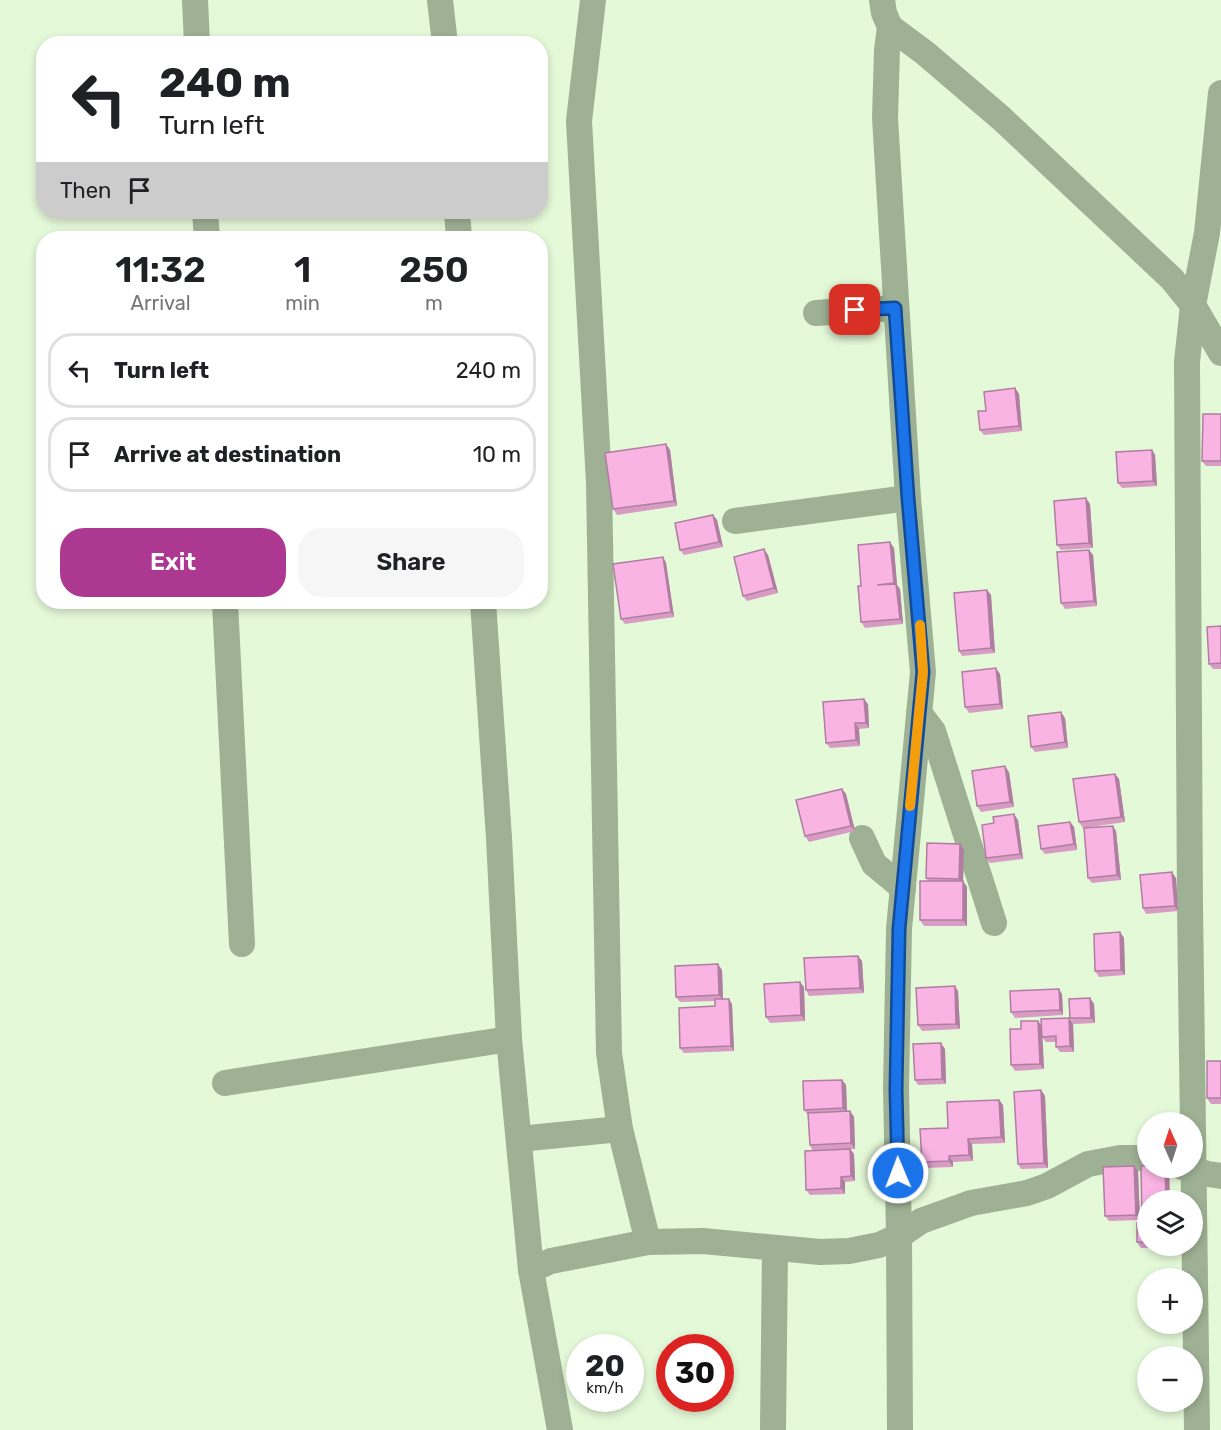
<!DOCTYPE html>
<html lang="en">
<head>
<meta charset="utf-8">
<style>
  :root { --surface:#fff; --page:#f6f6f6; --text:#202124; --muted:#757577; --line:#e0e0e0; --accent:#ad3891 }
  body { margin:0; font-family:Rubik,sans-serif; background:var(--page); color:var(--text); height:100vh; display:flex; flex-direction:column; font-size:22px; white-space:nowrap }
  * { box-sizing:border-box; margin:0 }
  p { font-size:20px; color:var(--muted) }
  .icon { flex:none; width:33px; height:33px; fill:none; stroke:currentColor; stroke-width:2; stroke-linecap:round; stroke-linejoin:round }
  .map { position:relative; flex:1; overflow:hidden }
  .panel { position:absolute; left:36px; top:231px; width:512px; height:378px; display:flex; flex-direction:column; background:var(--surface); border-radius:24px; box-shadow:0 3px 9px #0003 }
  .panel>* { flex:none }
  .guide { position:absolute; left:36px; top:36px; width:512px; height:183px; border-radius:24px; box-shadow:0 3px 9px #0003; background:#fff; color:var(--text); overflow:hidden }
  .needle { width:39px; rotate:357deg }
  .fabs { position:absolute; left:1137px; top:1112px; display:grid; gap:12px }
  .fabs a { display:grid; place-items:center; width:66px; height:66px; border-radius:50%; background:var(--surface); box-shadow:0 3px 9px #0003; font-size:30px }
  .speed { position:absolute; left:566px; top:1334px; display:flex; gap:12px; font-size:30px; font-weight:700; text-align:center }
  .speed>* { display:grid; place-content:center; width:78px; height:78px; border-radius:50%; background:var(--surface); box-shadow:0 3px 9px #0003; line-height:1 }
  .speed small { font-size:15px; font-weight:400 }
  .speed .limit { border:9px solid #d22; background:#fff; color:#111 }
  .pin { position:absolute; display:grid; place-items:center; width:51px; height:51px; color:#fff; margin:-26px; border-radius:12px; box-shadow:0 3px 9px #0006 }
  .me { position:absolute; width:66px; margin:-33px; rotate:359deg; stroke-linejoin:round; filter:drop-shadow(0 0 4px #0008) }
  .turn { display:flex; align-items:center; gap:21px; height:126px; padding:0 24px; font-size:27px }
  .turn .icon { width:78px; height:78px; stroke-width:2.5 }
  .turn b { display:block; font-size:42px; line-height:51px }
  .then { display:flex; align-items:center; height:57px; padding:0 24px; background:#0003; gap:12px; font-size:22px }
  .eta { display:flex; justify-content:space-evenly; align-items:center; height:102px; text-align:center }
  .eta b { font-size:36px; font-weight:600; line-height:42px }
  .cta { display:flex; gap:12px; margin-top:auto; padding:12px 24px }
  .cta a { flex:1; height:69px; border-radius:24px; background:var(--accent); color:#fff; font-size:24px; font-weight:600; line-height:69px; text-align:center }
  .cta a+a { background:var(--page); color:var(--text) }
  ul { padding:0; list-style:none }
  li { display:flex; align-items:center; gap:18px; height:75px; margin:0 12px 9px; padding:0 12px; border:3px solid var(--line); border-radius:24px }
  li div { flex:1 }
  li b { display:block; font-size:22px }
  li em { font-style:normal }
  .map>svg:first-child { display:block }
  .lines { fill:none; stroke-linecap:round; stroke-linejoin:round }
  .minor { stroke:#9eb194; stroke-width:26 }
  .wall { fill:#d79bc4 }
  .shaded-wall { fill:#af7ea0 }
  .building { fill:#fab4e4; stroke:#af7ea0; stroke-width:1.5 }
  .route-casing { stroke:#114b97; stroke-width:15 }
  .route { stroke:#1a73e8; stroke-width:10 }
  .slow { stroke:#f59e0b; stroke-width:10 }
</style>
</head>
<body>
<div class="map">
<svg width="1221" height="1430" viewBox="0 0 1221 1430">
  <rect width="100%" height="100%" fill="#e4f9d8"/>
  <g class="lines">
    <!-- minor -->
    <g class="minor">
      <polyline points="195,0 197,44"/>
      <polyline points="440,0 445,44"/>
      <polyline points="593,0 579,121 599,483 609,1053 620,1129 648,1242"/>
      <polyline points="882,0 884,13 890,27 925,53 1001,118 1172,279 1193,305 1221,353"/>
      <polyline points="890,27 887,50 885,118 908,498 923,672 899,929 896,1088 899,1236 900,1430"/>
      <polyline points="205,212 207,238"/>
      <polyline points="457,212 459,238"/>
      <polyline points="816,313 895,308"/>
      <polyline points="735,521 908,498"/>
      <polyline points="225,602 242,944"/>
      <polyline points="483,602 499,838 509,1039 531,1270 560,1430"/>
      <polyline points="919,713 933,731 994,923"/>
      <polyline points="862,838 874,864 903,888"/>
      <polyline points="225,1083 509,1039"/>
      <polyline points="519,1139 620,1129"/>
      <polyline points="1182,1167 1208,1174 1221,1176"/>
      <polyline points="531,1270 551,1261 648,1242 703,1241 820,1252 849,1251 879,1245 899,1236 921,1221 971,1203 1027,1193 1047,1186 1088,1164 1120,1158 1148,1158"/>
      <polyline points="773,1430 775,1248"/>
      <polyline points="1197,1430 1190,906 1187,362 1193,305 1207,233 1221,93"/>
    </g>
  </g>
  <!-- wall -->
  <g class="wall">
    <polygon points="1015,388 1019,394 1022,431 984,435 980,430 986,411"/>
    <polygon points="1221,414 1221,466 1206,466 1202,461"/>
    <polygon points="666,444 670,450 677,506 617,515 613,509"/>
    <polygon points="1152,450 1155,455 1157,486 1122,488 1118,483"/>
    <polygon points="1090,504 1093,548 1061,550 1057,545"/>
    <polygon points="713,515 717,520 723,547 684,555 680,550"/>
    <polygon points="894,548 897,585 900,589 903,624 865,628 861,622 861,586"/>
    <polygon points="1089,550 1093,555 1097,606 1065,609 1061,603"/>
    <polygon points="768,555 778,593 747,601 743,596"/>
    <polygon points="663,557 666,563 674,617 625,624 621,619"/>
    <polygon points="987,590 991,595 995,653 962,656 959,651"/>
    <polygon points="1221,626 1221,669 1213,669 1209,664"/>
    <polygon points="1000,674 1003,709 969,713 965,707"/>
    <polygon points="868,704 869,728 859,729 860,746 830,748 826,743"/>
    <polygon points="1065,718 1068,748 1035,752 1031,747"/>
    <polygon points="1009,772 1014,807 981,812 977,806"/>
    <polygon points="1115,774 1119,779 1125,822 1083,828 1079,822"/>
    <polygon points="842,789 846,794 855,831 809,842 805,836"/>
    <polygon points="1018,820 1023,859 990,863 986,858"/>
    <polygon points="1070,822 1074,827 1077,850 1045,854 1041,849"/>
    <polygon points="1116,831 1121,880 1092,883 1088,878"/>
    <polygon points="960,844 964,849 963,881 967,887 967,926 924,926 920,920 928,881 926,878"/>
    <polygon points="1176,878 1178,911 1146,914 1143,908"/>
    <polygon points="1120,932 1124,938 1125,975 1099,977 1095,971"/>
    <polygon points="858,956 862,961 864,993 809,996 806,990"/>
    <polygon points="722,970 723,999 732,1004 734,1051 684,1053 680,1048 715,1006 715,1001 680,1002 676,997"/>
    <polygon points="800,982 804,987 805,1021 770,1023 766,1017"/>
    <polygon points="955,986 958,991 960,1029 922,1031 918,1025"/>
    <polygon points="1062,994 1063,1015 1015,1018 1011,1012"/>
    <polygon points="1090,998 1094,1004 1095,1023 1074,1024 1070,1018"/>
    <polygon points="1069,1018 1073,1023 1074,1052 1060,1052 1056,1047 1056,1042 1046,1042 1042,1037 1044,1069 1015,1071 1011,1065 1021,1029 1041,1025"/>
    <polygon points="945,1049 946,1084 918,1085 915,1080"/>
    <polygon points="1221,1061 1221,1104 1211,1104 1207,1098"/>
    <polygon points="842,1080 846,1085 847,1111 850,1111 854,1117 855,1149 813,1151 810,1145 808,1115 804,1110"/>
    <polygon points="1041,1090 1045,1096 1048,1168 1021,1169 1018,1164"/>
    <polygon points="999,1100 1003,1105 1005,1143 972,1144 973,1161 953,1162 953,1167 926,1168 922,1162"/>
    <polygon points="850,1149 854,1154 855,1181 845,1182 845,1194 810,1195 806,1190"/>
    <polygon points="1141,1166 1148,1166 1148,1167 1166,1167 1169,1171 1170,1200 1148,1200 1148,1245 1171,1245 1171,1247 1141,1248 1137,1242 1137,1223 1142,1223"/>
    <polygon points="1138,1171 1140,1220 1109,1221 1105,1216"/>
  </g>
  <!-- shaded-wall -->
  <g class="shaded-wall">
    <polygon points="1015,388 1019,394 1022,431 1019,426"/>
    <polygon points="666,444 670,450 677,506 674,501"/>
    <polygon points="1152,450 1155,455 1157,486 1153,481"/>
    <polygon points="1086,498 1090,504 1093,548 1089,543"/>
    <polygon points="713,515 717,520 723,547 719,542"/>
    <polygon points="890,542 894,548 897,585 900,589 903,624 900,619 897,587 894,583"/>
    <polygon points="764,549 768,555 778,593 774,588"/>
    <polygon points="1089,550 1093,555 1097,606 1094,601"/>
    <polygon points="663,557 666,563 674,617 671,612"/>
    <polygon points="987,590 991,595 995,653 991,648"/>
    <polygon points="996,668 1000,674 1003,709 1000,704"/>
    <polygon points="864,699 868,704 869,728 866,723"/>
    <polygon points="1061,712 1065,718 1068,748 1065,742"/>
    <polygon points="855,723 859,729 860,746 856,740"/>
    <polygon points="1005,766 1009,772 1014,807 1010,802"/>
    <polygon points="1115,774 1119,779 1125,822 1121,817"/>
    <polygon points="842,789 846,794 855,831 851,826"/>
    <polygon points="1014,814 1018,820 1023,859 1020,854"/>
    <polygon points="1070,822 1074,827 1077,850 1074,844"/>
    <polygon points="1113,826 1116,831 1121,880 1117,875"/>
    <polygon points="960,844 964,849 963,884 959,879"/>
    <polygon points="1172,872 1176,878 1178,911 1175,906"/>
    <polygon points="963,881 967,887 967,926 963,920"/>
    <polygon points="1120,932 1124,938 1125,975 1121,970"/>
    <polygon points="858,956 862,961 864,993 860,988"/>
    <polygon points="718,964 722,970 723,1000 719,995"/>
    <polygon points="800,982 804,987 805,1021 801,1015"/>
    <polygon points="955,986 958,991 960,1029 956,1024"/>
    <polygon points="1059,989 1062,994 1063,1015 1060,1010"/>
    <polygon points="1090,998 1094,1004 1095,1023 1091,1018"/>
    <polygon points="729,999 732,1004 734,1051 731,1046"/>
    <polygon points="1069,1018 1073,1023 1074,1052 1070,1046"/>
    <polygon points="1038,1021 1042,1026 1044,1069 1040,1064"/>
    <polygon points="941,1043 945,1049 946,1084 942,1079"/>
    <polygon points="842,1080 846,1085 847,1113 843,1108"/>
    <polygon points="1041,1090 1045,1096 1048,1168 1044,1163"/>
    <polygon points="999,1100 1003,1105 1005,1143 1001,1137"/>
    <polygon points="850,1111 854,1117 855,1149 851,1143"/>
    <polygon points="968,1139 972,1144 973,1161 969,1155"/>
    <polygon points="850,1149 854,1154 855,1181 851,1176"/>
    <polygon points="949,1156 953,1162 953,1167 949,1161"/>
    <polygon points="1134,1166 1138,1171 1140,1220 1136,1215"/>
    <polygon points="1165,1167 1166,1167 1169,1171 1170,1200 1166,1200"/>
    <polygon points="841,1177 845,1182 845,1194 841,1188"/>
  </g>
  <!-- building -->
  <g class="building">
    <polygon points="1015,388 1019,426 980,430 978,411 986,411 984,392"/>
    <polygon points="1203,414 1221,414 1221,461 1202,461"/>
    <polygon points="666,444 674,501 613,509 605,453"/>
    <polygon points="1152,450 1153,481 1118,483 1116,452"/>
    <polygon points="1086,498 1089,543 1057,545 1054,501"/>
    <polygon points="713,515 719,542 680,550 675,523"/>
    <polygon points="890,542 894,583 877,585 896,584 900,619 861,622 858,586 861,586 858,545"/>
    <polygon points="764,549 774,588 743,596 734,557"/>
    <polygon points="1089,550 1094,601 1061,603 1057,552"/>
    <polygon points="663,557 671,612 621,619 613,564"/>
    <polygon points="987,590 991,648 959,651 954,593"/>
    <polygon points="1221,626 1221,663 1209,664 1207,627"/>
    <polygon points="996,668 1000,704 965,707 962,672"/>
    <polygon points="864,699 866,723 855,723 856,740 826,743 823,702"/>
    <polygon points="1061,712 1065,742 1031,747 1028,716"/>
    <polygon points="1005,766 1010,802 977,806 972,771"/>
    <polygon points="1115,774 1121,817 1079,822 1073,779"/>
    <polygon points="842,789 851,826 805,836 796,800"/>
    <polygon points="1014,814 1020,854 986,858 982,825 994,823 993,817"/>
    <polygon points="1070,822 1074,844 1041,849 1038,826"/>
    <polygon points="1113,826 1117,875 1088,878 1084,828"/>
    <polygon points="927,843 960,844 959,879 926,878"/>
    <polygon points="1172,872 1175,906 1143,908 1140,875"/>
    <rect x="920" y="881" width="43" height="39"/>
    <polygon points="1120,932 1121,970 1095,971 1094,934"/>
    <polygon points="858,956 860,988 806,990 804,958"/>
    <polygon points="718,964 719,995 676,997 675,966"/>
    <polygon points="800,982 801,1015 766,1017 764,984"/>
    <polygon points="955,986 956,1024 918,1025 916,988"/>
    <polygon points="1059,989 1060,1010 1011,1012 1010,991"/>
    <polygon points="1090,998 1091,1018 1070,1018 1069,999"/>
    <polygon points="715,999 729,999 731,1046 680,1048 679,1008 715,1006"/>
    <polygon points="1069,1018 1070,1046 1056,1047 1056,1036 1042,1037 1041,1019"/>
    <polygon points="1021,1021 1038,1021 1040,1064 1011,1065 1010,1029 1021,1029"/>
    <polygon points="941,1043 942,1079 915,1080 913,1044"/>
    <rect x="1207" y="1061" width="14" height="37"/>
    <polygon points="842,1080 843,1108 804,1110 803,1081"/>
    <polygon points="1041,1090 1044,1163 1018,1164 1014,1092"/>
    <polygon points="999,1100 1001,1137 968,1139 969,1155 949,1156 949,1161 922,1162 920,1129 948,1128 947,1102"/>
    <polygon points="850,1111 851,1143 810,1145 808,1113"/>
    <polygon points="850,1149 851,1176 841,1177 841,1188 806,1190 805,1151"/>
    <polygon points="1134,1166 1136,1215 1105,1216 1103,1167"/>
    <polygon points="1141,1166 1148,1166 1148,1167 1165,1167 1166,1200 1148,1200 1148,1242 1137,1242 1137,1223 1142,1223"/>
  </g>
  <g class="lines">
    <!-- route casing -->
    <g class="route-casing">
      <polyline id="route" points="855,310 895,308 908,498 923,672 899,929 896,1089 898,1173"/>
    </g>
    <!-- route -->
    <use href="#route" class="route"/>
    <!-- slow -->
    <polyline class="slow" points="910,806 923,672 920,625"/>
  </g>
</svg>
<div class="fabs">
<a><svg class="needle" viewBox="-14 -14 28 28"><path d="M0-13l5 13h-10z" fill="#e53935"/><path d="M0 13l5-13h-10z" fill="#757577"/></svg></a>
<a><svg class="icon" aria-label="layers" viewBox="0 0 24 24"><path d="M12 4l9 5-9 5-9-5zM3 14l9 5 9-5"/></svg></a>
<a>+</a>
<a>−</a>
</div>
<div class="speed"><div>20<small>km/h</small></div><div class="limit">30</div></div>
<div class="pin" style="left:855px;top:310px;background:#d93025"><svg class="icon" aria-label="arrive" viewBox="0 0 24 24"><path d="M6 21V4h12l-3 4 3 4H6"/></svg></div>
<svg class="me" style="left:898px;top:1173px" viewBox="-20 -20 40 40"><circle r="17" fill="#1a73e8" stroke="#fff" stroke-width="3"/><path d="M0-11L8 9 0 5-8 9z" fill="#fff"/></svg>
<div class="guide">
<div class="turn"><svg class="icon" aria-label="left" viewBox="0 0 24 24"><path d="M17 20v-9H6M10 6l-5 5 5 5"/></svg><div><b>240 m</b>Turn left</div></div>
<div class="then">Then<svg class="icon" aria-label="arrive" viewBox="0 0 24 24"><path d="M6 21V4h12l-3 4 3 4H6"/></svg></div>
</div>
<section class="panel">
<div class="eta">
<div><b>11:32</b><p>Arrival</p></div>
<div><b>1</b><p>min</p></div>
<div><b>250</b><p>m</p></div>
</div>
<ul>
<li><svg class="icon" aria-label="left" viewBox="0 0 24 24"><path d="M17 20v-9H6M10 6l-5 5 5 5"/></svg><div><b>Turn left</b></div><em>240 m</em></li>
<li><svg class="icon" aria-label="arrive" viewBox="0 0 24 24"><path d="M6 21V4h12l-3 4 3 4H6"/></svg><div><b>Arrive at destination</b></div><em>10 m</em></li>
</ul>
<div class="cta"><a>Exit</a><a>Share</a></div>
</section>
</div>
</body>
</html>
